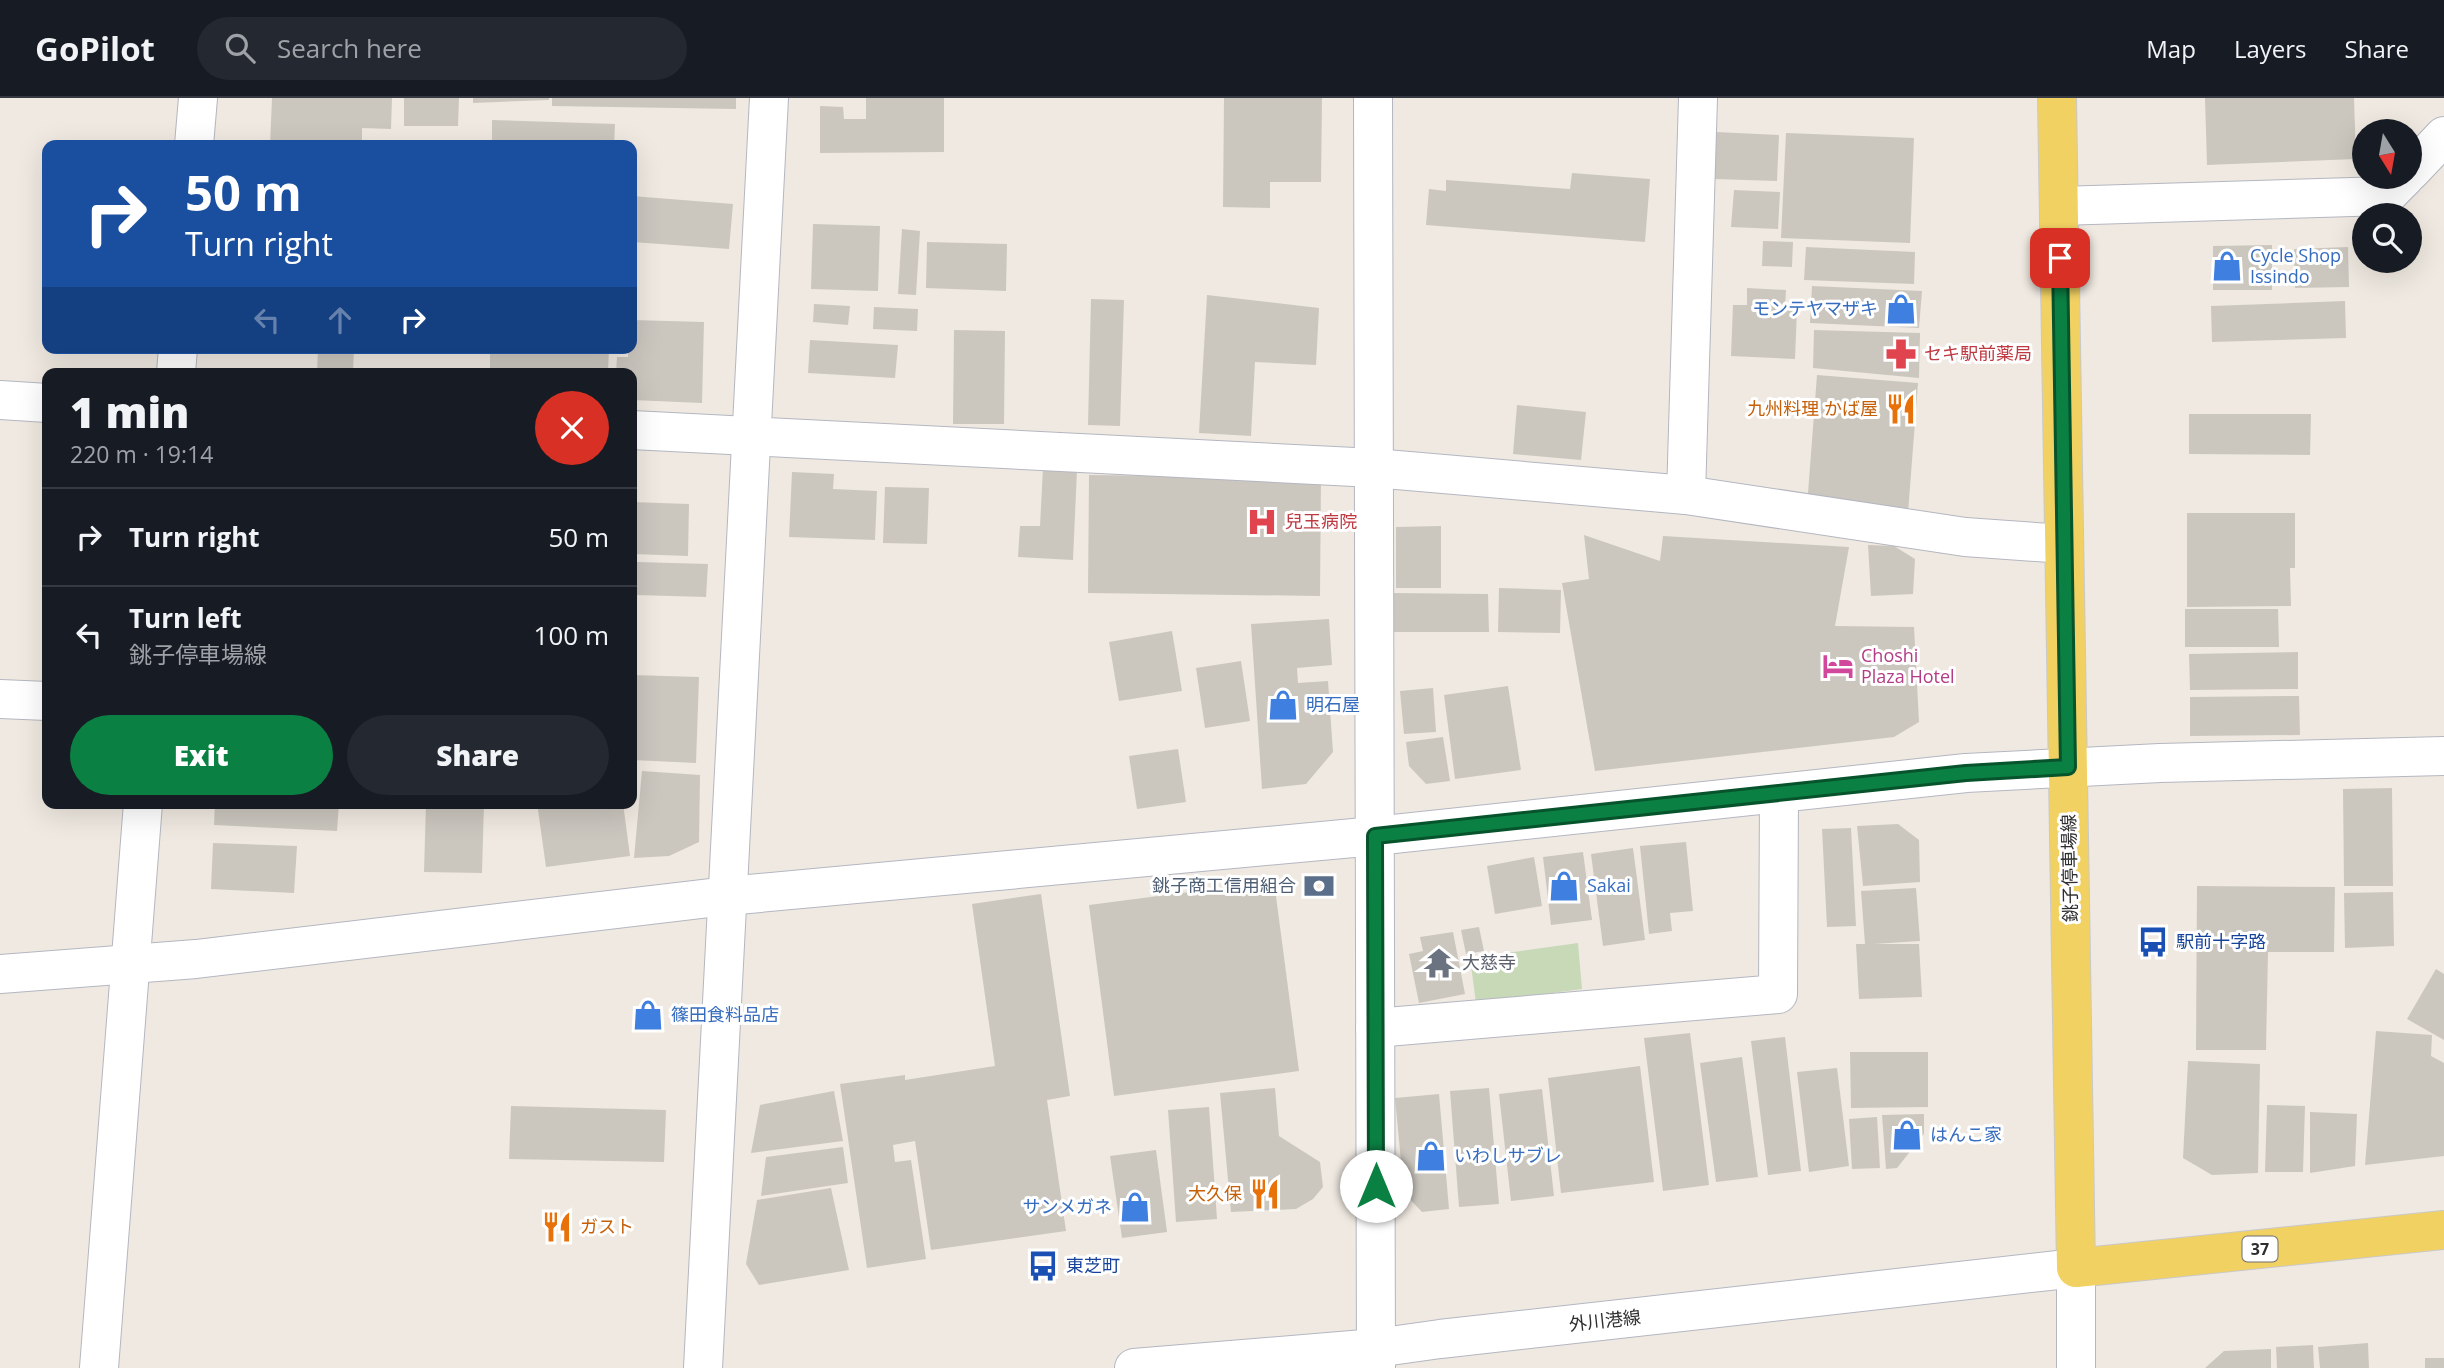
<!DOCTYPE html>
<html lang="en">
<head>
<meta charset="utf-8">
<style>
  :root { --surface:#171b24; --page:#242831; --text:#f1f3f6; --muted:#9ea1a6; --line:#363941; --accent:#0b8043 }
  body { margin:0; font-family:"Open Sans","Noto Sans JP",sans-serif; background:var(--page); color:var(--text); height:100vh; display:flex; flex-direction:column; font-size:26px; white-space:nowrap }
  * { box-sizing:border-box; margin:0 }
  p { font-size:23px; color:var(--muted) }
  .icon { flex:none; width:38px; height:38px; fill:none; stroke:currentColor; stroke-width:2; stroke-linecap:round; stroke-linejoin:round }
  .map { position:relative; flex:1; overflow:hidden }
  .sheet { position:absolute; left:42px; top:270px; width:595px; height:441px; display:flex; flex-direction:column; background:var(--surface); border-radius:14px; box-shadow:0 7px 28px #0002 }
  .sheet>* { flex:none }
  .banner { position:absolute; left:42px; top:42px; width:595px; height:214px; border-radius:14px; box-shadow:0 7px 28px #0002; background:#1a4fa0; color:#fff; overflow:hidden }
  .needle { width:46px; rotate:169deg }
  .fabs { position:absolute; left:2352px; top:21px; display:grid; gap:14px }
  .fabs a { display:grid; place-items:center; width:70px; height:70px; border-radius:50%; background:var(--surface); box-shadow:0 7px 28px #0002; font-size:35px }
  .pin { position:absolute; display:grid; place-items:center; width:60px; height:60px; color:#fff; margin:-30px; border-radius:14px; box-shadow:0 4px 10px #0006 }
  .me { position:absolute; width:77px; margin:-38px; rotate:0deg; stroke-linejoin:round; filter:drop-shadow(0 0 5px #0008) }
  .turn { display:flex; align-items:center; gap:24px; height:147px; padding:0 28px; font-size:32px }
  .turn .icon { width:91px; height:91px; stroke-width:2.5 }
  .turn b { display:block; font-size:49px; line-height:60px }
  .lanes { display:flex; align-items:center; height:66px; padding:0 28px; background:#0003; justify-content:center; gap:35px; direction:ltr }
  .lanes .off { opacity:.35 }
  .round { display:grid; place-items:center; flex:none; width:74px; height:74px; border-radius:37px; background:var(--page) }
  .headline { display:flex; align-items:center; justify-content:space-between; height:119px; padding:0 28px }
  h1 { font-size:42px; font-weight:800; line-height:52px }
  .action { display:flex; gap:14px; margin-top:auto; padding:14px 28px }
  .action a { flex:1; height:80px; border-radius:42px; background:var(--accent); color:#fff; font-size:28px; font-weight:800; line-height:80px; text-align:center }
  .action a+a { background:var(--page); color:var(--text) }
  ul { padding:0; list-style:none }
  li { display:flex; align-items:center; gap:21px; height:98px; padding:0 28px; border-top:2px solid var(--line) }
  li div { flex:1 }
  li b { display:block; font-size:26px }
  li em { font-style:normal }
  header { display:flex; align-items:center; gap:42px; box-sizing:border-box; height:98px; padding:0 35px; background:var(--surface); border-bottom:2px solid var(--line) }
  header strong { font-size:33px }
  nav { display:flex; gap:38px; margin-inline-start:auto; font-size:24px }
  .search { width:490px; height:63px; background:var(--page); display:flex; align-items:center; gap:18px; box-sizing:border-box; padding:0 24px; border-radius:38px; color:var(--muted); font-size:26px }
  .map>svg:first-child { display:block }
  .cemetery { fill:#c8d9b8 }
  .building { fill:#cbc7bf }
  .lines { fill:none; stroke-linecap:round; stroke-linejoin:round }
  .minor-casing { stroke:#b4b7c1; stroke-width:40 }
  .tertiary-casing { stroke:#b4b7c1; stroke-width:40 }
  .secondary-casing { stroke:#b4b7c1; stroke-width:40 }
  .primary-casing { stroke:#c9c9c9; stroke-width:40 }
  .minor { stroke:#fff; stroke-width:38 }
  .tertiary { stroke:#fff; stroke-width:38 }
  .secondary { stroke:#fff; stroke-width:38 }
  .primary { stroke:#f2d163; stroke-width:38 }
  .route-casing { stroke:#07532c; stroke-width:18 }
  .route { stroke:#0b8043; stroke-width:12 }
  .labels { text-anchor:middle; stroke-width:6; stroke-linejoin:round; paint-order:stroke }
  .shield { fill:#fff; stroke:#6d6d6d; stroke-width:2 }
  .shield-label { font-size:16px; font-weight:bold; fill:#2e2e2e }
  .shop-label { font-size:18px; fill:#366cbe; stroke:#fff; text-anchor:start }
  .health-label { font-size:18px; fill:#be3a42; stroke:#fff; text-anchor:start }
  .food-label { font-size:18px; fill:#c56008; stroke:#fff; text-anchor:end }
  .hotel-label { font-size:18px; fill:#b23c85; stroke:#fff; text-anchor:start }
  .street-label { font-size:18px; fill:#2e2e2e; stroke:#fff }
  .service-label { font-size:18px; fill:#4e5e75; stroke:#fff; text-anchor:end }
  .transit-label { font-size:18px; fill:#164399; stroke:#fff; text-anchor:start }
  .worship-label { font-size:18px; fill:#5b616d; stroke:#fff; text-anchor:start }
</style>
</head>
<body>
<header>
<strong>GoPilot</strong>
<div class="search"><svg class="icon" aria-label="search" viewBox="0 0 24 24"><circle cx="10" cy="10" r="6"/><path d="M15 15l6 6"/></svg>Search here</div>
<nav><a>Map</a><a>Layers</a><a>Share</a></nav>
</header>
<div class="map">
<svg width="2444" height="1270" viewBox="0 0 2444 1270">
  <rect width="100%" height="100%" fill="#efe9e1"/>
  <!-- cemetery -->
  <polygon class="cemetery" points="1578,845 1582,891 1476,905 1470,860"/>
  <!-- building -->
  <g class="building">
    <polygon points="272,0 392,0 391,31 362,30 362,47 270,47"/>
    <polygon points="404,0 459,0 458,28 404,28"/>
    <polygon points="473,0 549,0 549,2 473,5"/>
    <polygon points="552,0 736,0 736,11 552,8"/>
    <polygon points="866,0 944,0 944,54 820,55 820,8 843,9 844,21 866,21"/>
    <polygon points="1224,0 1322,0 1321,84 1270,84 1270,110 1223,109"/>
    <polygon points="2205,0 2354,0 2356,61 2207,67"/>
    <polygon points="492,22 615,26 614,47 492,47"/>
    <polygon points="1716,34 1779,37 1777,83 1714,81"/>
    <polygon points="1786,35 1914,40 1910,145 1781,140"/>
    <polygon points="368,42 447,45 447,47 368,47"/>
    <polygon points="1572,75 1650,81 1645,144 1426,127 1429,91 1446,93 1446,82 1570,91"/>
    <polygon points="1734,92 1780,94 1778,131 1731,129"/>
    <polygon points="632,98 733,106 729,151 632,144"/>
    <polygon points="813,126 880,128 878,193 811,191"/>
    <polygon points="902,131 920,133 916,197 898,196"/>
    <polygon points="1763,143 1793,144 1792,169 1762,168"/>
    <polygon points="927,144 1007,146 1006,193 926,190"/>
    <polygon points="2272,147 2272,192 2213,192 2213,148"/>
    <polygon points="1806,149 1915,154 1914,186 1804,182"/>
    <polygon points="2348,149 2349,189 2295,190 2294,151"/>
    <polygon points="1812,188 1922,193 1919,230 1810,225"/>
    <polygon points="1747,190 1786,192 1785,210 1797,211 1795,261 1731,258 1733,207 1747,207"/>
    <polygon points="1207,197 1319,210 1316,267 1255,264 1251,338 1199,335"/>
    <polygon points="1091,201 1124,202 1120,328 1088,327"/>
    <polygon points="2345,203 2346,240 2212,244 2211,208"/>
    <polygon points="814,206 850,208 848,227 813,224"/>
    <polygon points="874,209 918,211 917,233 873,231"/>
    <polygon points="632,222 704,224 702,305 632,302 632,275 616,275 617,259 628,259 628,250 632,250"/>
    <polygon points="954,232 1005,233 1004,326 953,326"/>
    <polygon points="1814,232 1920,235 1919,280 1813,270"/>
    <polygon points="810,242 898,247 895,280 808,275"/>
    <polygon points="318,250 354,250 353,275 317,275"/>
    <polygon points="490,250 609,250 608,275 490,275"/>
    <polygon points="1817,277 1918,285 1908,415 1807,408"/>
    <polygon points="1517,307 1586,314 1581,362 1513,356"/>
    <polygon points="2189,316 2311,316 2310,357 2189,356"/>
    <polygon points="1043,370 1077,372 1073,462 1018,459 1020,428 1040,428"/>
    <polygon points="792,374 834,376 833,391 877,393 875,442 789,439"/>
    <polygon points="1089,377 1321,380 1320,498 1088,495"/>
    <polygon points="885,389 929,390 927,446 883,445"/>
    <polygon points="632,404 689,406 688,458 632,456"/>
    <polygon points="2187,415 2295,415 2295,470 2290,470 2291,508 2187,509"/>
    <polygon points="1441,428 1441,490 1396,490 1396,429"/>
    <polygon points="1584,437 1660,463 1663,438 1849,449 1835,528 1914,529 1919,624 1894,639 1595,673 1562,485 1589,481"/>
    <polygon points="1868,447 1894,448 1915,461 1913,496 1871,498"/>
    <polygon points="637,464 708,466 706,499 635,497"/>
    <polygon points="1499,490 1561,492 1560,535 1498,534"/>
    <polygon points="1393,495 1488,496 1489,534 1392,534"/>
    <polygon points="2185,511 2278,511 2279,549 2185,549"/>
    <polygon points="1329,521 1332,567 1297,570 1298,585 1328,583 1333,654 1306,686 1262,691 1251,526"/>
    <polygon points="1172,533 1182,593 1119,603 1109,544"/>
    <polygon points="2298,554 2298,591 2190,592 2189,556"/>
    <polygon points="1241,563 1250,623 1205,630 1196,570"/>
    <polygon points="632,577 699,579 696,665 632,662"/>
    <polygon points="1508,588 1521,672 1455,681 1444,597"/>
    <polygon points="1433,590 1436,634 1404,636 1400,593"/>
    <polygon points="2299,598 2300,637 2190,638 2190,599"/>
    <polygon points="1443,639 1450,683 1426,686 1409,668 1406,644"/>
    <polygon points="1178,651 1186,704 1137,711 1129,658"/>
    <polygon points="642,673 700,677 699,744 669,758 634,760"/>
    <polygon points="2392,690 2393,788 2344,788 2343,691"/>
    <polygon points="215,705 339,705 337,733 214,727"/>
    <polygon points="426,705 484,705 482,775 424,774"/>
    <polygon points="537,705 623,705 630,758 546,769"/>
    <polygon points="1898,726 1919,742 1920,784 1863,788 1857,728"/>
    <polygon points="1851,730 1856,828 1827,829 1822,731"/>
    <polygon points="1686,744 1693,813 1670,815 1672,833 1649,836 1640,748"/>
    <polygon points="213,745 297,748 294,795 211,791"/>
    <polygon points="1633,750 1645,842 1603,848 1591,756"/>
    <polygon points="1583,754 1592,822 1551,827 1543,759"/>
    <polygon points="1534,759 1542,808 1495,816 1487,768"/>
    <polygon points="1274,783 1299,973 1114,998 1089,807"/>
    <polygon points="2197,788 2335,789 2334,854 2268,854 2266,952 2196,952"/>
    <polygon points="1916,790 1920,843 1874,846 1919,846 1922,899 1859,901 1856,846 1865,846 1861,793"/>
    <polygon points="2393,794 2394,848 2345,850 2344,795"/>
    <polygon points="1041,796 1070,998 1047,1002 1066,1133 931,1152 915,1043 893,1047 895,1064 911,1062 926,1161 867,1170 840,986 905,977 905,982 995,968 972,806"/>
    <polygon points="1479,829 1484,853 1466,856 1461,832"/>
    <polygon points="1453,834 1465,896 1419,905 1409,856 1423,853 1420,839"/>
    <polygon points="2436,871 2444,876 2444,942 2407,921"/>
    <polygon points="2376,933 2432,937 2431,958 2444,965 2444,1058 2365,1067"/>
    <polygon points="1690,935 1709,1087 1663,1093 1644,940"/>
    <polygon points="1785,939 1801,1073 1768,1077 1751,943"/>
    <polygon points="1850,954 1928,954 1928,1009 1851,1010"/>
    <polygon points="1742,959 1758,1079 1716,1084 1700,965"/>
    <polygon points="2188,963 2260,966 2258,1075 2212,1077 2183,1060"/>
    <polygon points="1640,968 1654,1084 1561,1095 1548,980"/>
    <polygon points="1837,970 1849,1068 1809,1074 1797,974"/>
    <polygon points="1275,990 1279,1038 1320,1064 1323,1089 1313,1101 1296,1111 1231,1114 1220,995"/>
    <polygon points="1489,990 1499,1106 1459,1109 1450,993"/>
    <polygon points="1542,991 1554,1098 1511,1103 1499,996"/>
    <polygon points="834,993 843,1043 751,1055 760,1007"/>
    <polygon points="1439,996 1449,1111 1422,1114 1404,1095 1395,1000"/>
    <polygon points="2267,1007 2305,1008 2303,1074 2265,1074"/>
    <polygon points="511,1008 666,1012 664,1064 509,1061"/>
    <polygon points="1209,1009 1217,1121 1176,1124 1168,1012"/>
    <polygon points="2310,1014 2357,1016 2355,1068 2310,1075"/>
    <polygon points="1924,1016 1924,1036 1897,1070 1886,1071 1882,1017"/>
    <polygon points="1877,1019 1880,1070 1852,1071 1849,1021"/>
    <polygon points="843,1049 848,1085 761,1098 766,1059"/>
    <polygon points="1156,1052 1167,1134 1122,1140 1110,1058"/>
    <polygon points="831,1090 849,1172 759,1187 746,1166 757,1102"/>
    <polygon points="2368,1245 2369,1270 2320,1270 2318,1249"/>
    <polygon points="2313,1247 2314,1270 2277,1270 2276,1249"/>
    <polygon points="2271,1251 2271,1270 2205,1270 2224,1253"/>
    <rect x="2425" y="1260" width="19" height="10"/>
  </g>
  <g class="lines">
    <!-- minor casing -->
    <g class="minor-casing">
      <g id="minor">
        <polyline points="2410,74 2444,38"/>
        <polyline points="2059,108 2386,98 2405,79"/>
        <polyline points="0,302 47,305"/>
        <polyline points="632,332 1374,370 1686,397 1965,439 2064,446"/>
        <polyline points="1686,397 1698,0"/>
        <polyline points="0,601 47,603"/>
        <polyline points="0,876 196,861 727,798 1375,738 1966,675 2160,665 2444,658"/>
        <polyline points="1375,930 1778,896 1779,695"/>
      </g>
    </g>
    <!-- tertiary casing -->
    <g class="tertiary-casing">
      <g id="tertiary">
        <polyline points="1373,0 1376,1270"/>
        <polyline points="194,47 198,0"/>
        <polyline points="176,275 178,250"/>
        <polyline points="2076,1170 2076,1270"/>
        <polyline points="99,1270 143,705"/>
        <polyline points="703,1270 769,0"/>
      </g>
    </g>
    <!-- secondary casing -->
    <g class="secondary-casing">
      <polyline id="secondary" points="1134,1270 1376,1250 1440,1241 2076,1170"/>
    </g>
    <!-- primary casing -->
    <g class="primary-casing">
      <polyline id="primary" points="2057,0 2076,1170 2444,1132"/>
    </g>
    <!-- minor -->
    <use href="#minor" class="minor"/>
    <!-- tertiary -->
    <use href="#tertiary" class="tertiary"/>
    <!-- secondary -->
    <use href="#secondary" class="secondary"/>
    <!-- primary -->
    <use href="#primary" class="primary"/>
  </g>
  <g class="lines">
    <!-- route casing -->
    <g class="route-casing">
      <polyline id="route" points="1376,1088 1375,738 1966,675 2068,669 2060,160"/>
    </g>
    <!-- route -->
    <use href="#route" class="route"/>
  </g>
  <!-- icons -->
  <defs>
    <g id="shop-bare" transform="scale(2.415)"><path d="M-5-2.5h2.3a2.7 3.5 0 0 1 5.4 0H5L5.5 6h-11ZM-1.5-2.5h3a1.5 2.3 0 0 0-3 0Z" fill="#3f7fe0" stroke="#fff" stroke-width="2.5" paint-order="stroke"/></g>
    <g id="pharmacy-bare" transform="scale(2.415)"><path d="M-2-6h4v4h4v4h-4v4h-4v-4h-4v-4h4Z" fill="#e0444e" stroke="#fff" stroke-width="2.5" paint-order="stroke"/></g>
    <g id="restaurant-bare" transform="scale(2.415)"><path d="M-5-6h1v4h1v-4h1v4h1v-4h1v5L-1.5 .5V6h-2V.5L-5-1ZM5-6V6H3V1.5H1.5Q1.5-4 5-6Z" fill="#e8710a" stroke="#fff" stroke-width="2.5" paint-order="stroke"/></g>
    <g id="hospital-bare" transform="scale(2.415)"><path d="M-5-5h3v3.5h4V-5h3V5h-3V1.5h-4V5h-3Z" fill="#e0444e" stroke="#fff" stroke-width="2.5" paint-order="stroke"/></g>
    <g id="hotel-bare" transform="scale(2.415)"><path d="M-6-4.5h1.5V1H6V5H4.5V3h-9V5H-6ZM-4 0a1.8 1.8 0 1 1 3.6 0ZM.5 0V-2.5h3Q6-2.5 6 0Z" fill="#d1479c" stroke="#fff" stroke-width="2.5" paint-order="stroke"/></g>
    <g id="bank-bare" transform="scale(2.415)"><path d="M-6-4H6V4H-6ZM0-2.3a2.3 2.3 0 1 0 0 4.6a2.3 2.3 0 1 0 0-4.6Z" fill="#5c6f8a" stroke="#fff" stroke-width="2.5" paint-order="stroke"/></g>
    <g id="bus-bare" transform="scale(2.415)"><path d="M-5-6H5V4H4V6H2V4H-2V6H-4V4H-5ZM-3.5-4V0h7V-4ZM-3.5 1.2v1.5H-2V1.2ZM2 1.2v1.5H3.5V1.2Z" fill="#1a4fb4" stroke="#fff" stroke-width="2.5" paint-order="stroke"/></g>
    <g id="temple-bare" transform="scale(2.415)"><path d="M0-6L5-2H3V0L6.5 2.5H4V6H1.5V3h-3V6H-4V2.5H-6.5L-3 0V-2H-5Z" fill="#6b7280" stroke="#fff" stroke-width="2.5" paint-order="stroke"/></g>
  </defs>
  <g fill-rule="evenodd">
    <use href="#shop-bare" x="2227" y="168"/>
    <use href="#shop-bare" x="1901" y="211"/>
    <use href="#pharmacy-bare" x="1901" y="256"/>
    <use href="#restaurant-bare" x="1901" y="311"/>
    <use href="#hospital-bare" x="1262" y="424"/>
    <use href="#hotel-bare" x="1838" y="568"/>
    <use href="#shop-bare" x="1283" y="607"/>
    <use href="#bank-bare" x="1319" y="788"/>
    <use href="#shop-bare" x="1564" y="788"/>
    <use href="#bus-bare" x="2153" y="844"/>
    <use href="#temple-bare" x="1439" y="865"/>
    <use href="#shop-bare" x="648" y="917"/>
    <use href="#shop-bare" x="1907" y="1037"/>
    <use href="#shop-bare" x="1431" y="1058"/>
    <use href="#restaurant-bare" x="1265" y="1096"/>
    <use href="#shop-bare" x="1135" y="1109"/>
    <use href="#restaurant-bare" x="557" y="1129"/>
    <use href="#bus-bare" x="1043" y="1168"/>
  </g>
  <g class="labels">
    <!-- shield labels -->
    <rect class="shield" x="2242.5" y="1138.5" width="35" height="25" rx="5"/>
    <g class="shield-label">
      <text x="2260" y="1157">37</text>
    </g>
    <!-- shop labels -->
    <g class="shop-label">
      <text x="2250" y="164">Cycle Shop<tspan x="2250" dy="21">Issindo</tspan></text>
      <text x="1878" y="217" text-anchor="end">モンテヤマザキ</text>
      <text x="1306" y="613">明石屋</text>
      <text x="1587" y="794">Sakai</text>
      <text x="671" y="923">篠田食料品店</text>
      <text x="1930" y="1043">はんこ家</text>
      <text x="1454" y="1064">いわしサブレ</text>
      <text x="1112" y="1115" text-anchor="end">サンメガネ</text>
    </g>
    <!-- health labels -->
    <g class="health-label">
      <text x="1924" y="262">セキ駅前薬局</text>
      <text x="1285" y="430">兒玉病院</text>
    </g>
    <!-- food labels -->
    <g class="food-label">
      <text x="1878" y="317">九州料理 かば屋</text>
      <text x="1242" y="1102">大久保</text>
      <text x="580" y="1135" text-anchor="start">ガスト</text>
    </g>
    <!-- hotel labels -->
    <g class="hotel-label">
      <text x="1861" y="564">Choshi<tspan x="1861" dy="21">Plaza Hotel</tspan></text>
    </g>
    <!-- street labels -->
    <g class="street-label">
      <text transform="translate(2070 770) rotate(-91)" y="6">銚子停車場線</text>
      <text transform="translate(1605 1223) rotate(-6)" y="6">外川港線</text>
    </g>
    <!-- service labels -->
    <g class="service-label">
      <text x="1296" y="794">銚子商工信用組合</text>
    </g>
    <!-- transit labels -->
    <g class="transit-label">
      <text x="2176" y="850">駅前十字路</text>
      <text x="1066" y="1174">東芝町</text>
    </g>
    <!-- worship labels -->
    <g class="worship-label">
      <text x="1462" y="871">大慈寺</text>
    </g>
  </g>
</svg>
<div class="fabs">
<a><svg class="needle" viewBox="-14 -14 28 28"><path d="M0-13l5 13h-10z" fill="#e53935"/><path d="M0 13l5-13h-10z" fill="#9ea1a6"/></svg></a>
<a><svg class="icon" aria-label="search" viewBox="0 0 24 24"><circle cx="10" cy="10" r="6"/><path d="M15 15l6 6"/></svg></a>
</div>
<div class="pin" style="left:2060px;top:160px;background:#d93025"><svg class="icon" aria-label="arrive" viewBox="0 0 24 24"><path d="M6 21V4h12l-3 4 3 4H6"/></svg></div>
<svg class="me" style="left:1376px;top:1088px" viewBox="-20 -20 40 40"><circle r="19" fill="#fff"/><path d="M0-13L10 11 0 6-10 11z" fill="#0b8043"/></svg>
<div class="banner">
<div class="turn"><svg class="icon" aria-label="right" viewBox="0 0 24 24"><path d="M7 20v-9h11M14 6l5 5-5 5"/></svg><div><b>50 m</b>Turn right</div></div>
<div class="lanes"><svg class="icon off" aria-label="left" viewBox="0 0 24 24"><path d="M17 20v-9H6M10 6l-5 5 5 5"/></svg><svg class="icon off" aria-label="ahead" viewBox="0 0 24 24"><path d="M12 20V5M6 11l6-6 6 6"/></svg><svg class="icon" aria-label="right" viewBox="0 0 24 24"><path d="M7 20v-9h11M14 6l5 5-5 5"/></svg></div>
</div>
<section class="sheet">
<div class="headline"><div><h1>1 min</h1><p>220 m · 19:14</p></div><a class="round" style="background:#d93025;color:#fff"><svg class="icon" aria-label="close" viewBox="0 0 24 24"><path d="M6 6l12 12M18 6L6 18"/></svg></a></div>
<ul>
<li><svg class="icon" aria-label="right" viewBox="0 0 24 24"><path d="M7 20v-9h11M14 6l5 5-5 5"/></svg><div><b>Turn right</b></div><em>50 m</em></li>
<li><svg class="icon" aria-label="left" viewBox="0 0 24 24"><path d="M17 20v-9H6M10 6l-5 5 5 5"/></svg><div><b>Turn left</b><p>銚子停車場線</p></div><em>100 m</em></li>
</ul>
<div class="action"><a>Exit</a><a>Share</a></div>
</section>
</div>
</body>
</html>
